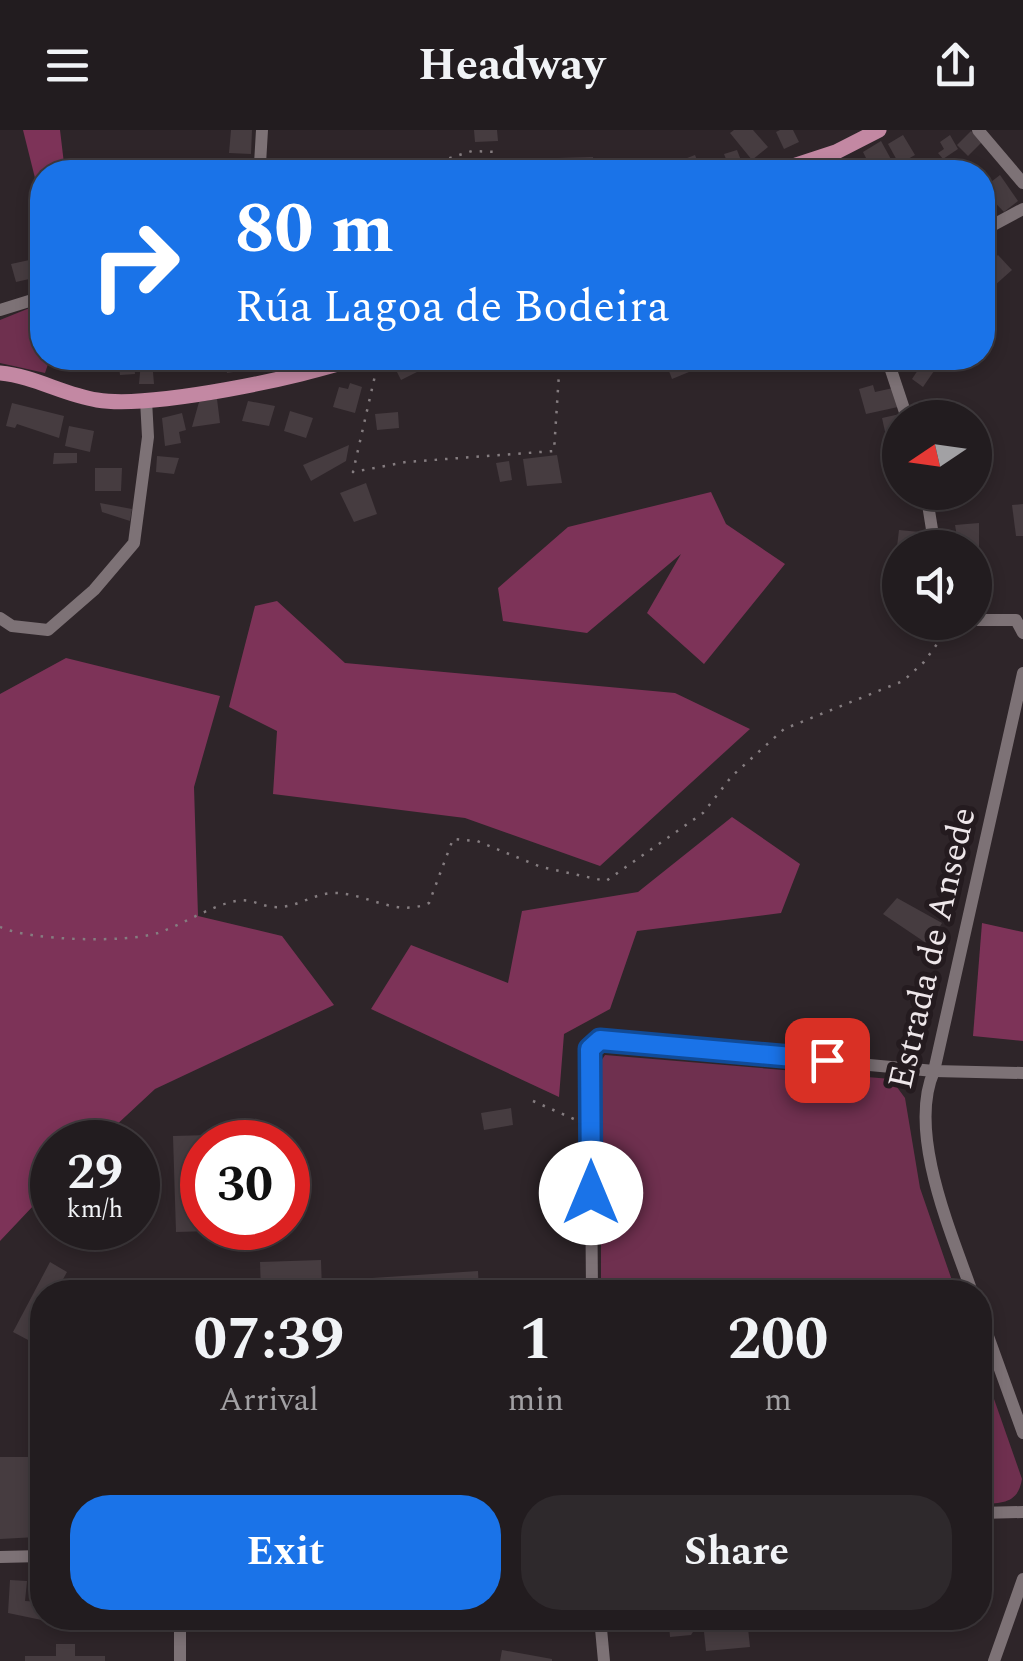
<!DOCTYPE html>
<html lang="en">
<head>
<meta charset="utf-8">
<style>
  :root { --surface:#221c1f; --page:#2e292c; --text:#f1f3f6; --muted:#a2a1a4; --line:#3f3a3d; --accent:#1a73e8 }
  body { margin:0; font-family:Spectral,serif; background:var(--page); color:var(--text); height:100vh; display:flex; flex-direction:column; font-size:38px; white-space:nowrap }
  * { box-sizing:border-box; margin:0 }
  p { font-size:32px; color:var(--muted) }
  .icon { flex:none; width:55px; height:55px; fill:none; stroke:currentColor; stroke-width:2; stroke-linecap:round; stroke-linejoin:round }
  .map { position:relative; flex:1; overflow:hidden }
  .details { position:absolute; left:30px; top:1150px; width:962px; height:350px; display:flex; flex-direction:column; background:var(--surface); border-radius:40px; box-shadow:0 5px 15px #0003,0 0 0 2px var(--line) }
  .details>* { flex:none }
  .banner { position:absolute; left:30px; top:30px; width:965px; height:210px; border-radius:40px; box-shadow:0 5px 15px #0003,0 0 0 2px var(--line); background:#1a73e8; color:#fff; overflow:hidden }
  .needle { width:65px; rotate:257deg }
  .controls { position:absolute; left:882px; top:270px; display:grid; gap:20px }
  .controls a { display:grid; place-items:center; width:110px; height:110px; border-radius:50%; background:var(--surface); box-shadow:0 5px 15px #0003,0 0 0 2px var(--line); font-size:50px }
  .speed { position:absolute; left:30px; top:990px; display:flex; gap:20px; font-size:50px; font-weight:700; text-align:center }
  .speed>* { display:grid; place-content:center; width:130px; height:130px; border-radius:50%; background:var(--surface); box-shadow:0 5px 15px #0003,0 0 0 2px var(--line); line-height:1 }
  .speed small { font-size:25px; font-weight:400 }
  .speed .limit { border:15px solid #d22; background:#fff; color:#111 }
  .pin { position:absolute; display:grid; place-items:center; width:85px; height:85px; color:#fff; margin:-42px; border-radius:20px; box-shadow:0 5px 15px #0006 }
  .me { position:absolute; width:110px; margin:-55px; rotate:0deg; stroke-linejoin:round; filter:drop-shadow(0 0 8px #0008) }
  .turn { display:flex; align-items:center; gap:35px; height:210px; padding:0 40px; font-size:45px }
  .turn .icon { width:130px; height:130px; stroke-width:2.5 }
  .turn b { display:block; font-size:70px; line-height:85px }
  .eta { display:flex; justify-content:space-evenly; align-items:center; height:170px; text-align:center }
  .eta b { font-size:60px; font-weight:700; line-height:70px }
  .cta { display:flex; gap:20px; margin-top:auto; padding:20px 40px }
  .cta a { flex:1; height:115px; border-radius:40px; background:var(--accent); color:#fff; font-size:40px; font-weight:700; line-height:115px; text-align:center }
  .cta a+a { background:var(--page); color:var(--text) }
  header { display:flex; justify-content:space-between; align-items:center; height:130px; padding:0 40px; background:var(--surface); font-size:45px; font-weight:700 }
  .map>svg:first-child { display:block }
  .green { fill:#6f304f }
  .forest { fill:#7d3358 }
  .building { fill:#463c40 }
  .lines { fill:none; stroke-linecap:round; stroke-linejoin:round }
  .path { stroke:#857d80; stroke-width:2.5; stroke-dasharray:2.5 8; stroke-linecap:butt }
  .minor { stroke:#7d7276; stroke-width:12 }
  .major { stroke:#c388a3; stroke-width:15 }
  .route-casing { stroke:#114b97; stroke-width:25 }
  .route { stroke:#1a73e8; stroke-width:18 }
  .labels { text-anchor:middle; stroke-width:10; stroke-linejoin:round; paint-order:stroke }
  .street-label { font-size:35px; fill:#eee7ea; stroke:#241b1f }
</style>
</head>
<body>
<header><svg class="icon" aria-label="menu" viewBox="0 0 24 24"><path d="M4 6h16M4 12h16M4 18h16"/></svg>Headway<svg class="icon" aria-label="share" viewBox="0 0 24 24"><path d="M12 15V3M7 8l5-5 5 5M5 13v7h14v-7"/></svg></header>
<div class="map">
<svg width="1023" height="1531" viewBox="0 0 1023 1531">
  <rect width="100%" height="100%" fill="#2e2529"/>
  <!-- green -->
  <g class="green">
    <polygon points="42,173 42,228 50,228 45,243 0,233 0,190"/>
    <polygon points="605,925 891,949 905,968 920,1058 956,1162 601,1162 601,931"/>
    <path d="M980 1229 1022 1349C1018 1374 1002 1373 980 1374Z"/>
  </g>
  <!-- forest -->
  <g class="forest">
    <polygon points="23,0 60,0 65,42 42,42 42,76"/>
    <polygon points="711,362 726,394 785,434 704,534 647,483 681,424 587,503 503,491 498,458 568,397"/>
    <polygon points="277,471 345,533 675,563 750,599 600,736 465,688 273,664 277,601 229,577 255,476"/>
    <polygon points="66,528 220,566 194,657 198,786 282,806 334,875 155,959 98,1012 52,1012 52,1056 0,1111 0,564"/>
    <polygon points="732,687 800,734 781,783 637,801 610,879 564,904 559,967 371,879 411,815 508,853 522,781 638,762"/>
    <polygon points="982,793 1023,802 1023,911 973,906"/>
  </g>
  <!-- building -->
  <g class="building">
    <polygon points="231,0 252,0 251,24 229,23"/>
    <polygon points="474,0 497,0 498,11 475,12"/>
    <polygon points="734,0 753,0 768,17 752,30 730,3"/>
    <polygon points="780,0 793,0 799,12 784,19 776,2"/>
    <polygon points="971,1 982,12 968,26 957,15"/>
    <polygon points="903,5 915,25 899,34 888,14"/>
    <polygon points="950,5 958,19 943,29 938,23 944,19 940,12"/>
    <polygon points="881,11 898,42 873,42 863,22"/>
    <polygon points="737,20 744,38 731,42 724,24"/>
    <polygon points="695,25 702,42 678,42 674,33"/>
    <polygon points="593,27 594,42 557,42 557,28"/>
    <polygon points="495,28 494,42 463,42 451,34"/>
    <polygon points="1000,45 1018,71 1004,82 982,59"/>
    <polygon points="998,125 1012,140 994,156 982,139"/>
    <polygon points="34,129 38,147 16,152 11,134"/>
    <polygon points="118,228 134,228 135,244 120,245"/>
    <polygon points="224,228 250,228 252,239 227,243"/>
    <polygon points="400,228 417,228 423,239 401,250 392,232"/>
    <polygon points="664,228 684,228 689,242 672,249"/>
    <polygon points="926,228 943,228 923,257 912,249"/>
    <polygon points="152,230 154,254 139,254 141,231"/>
    <polygon points="350,253 362,257 355,283 333,277 339,257 348,259"/>
    <polygon points="873,255 875,262 893,258 898,277 866,284 859,259"/>
    <polygon points="217,269 220,293 192,297 199,272"/>
    <polygon points="248,271 275,276 269,296 242,291"/>
    <polygon points="12,273 64,286 59,308 17,294 15,298 6,296"/>
    <polygon points="290,281 313,288 306,308 284,301"/>
    <polygon points="398,282 399,298 377,300 375,284"/>
    <polygon points="182,283 186,300 179,302 181,313 165,316 162,288"/>
    <polygon points="900,284 900,302 886,306 882,288"/>
    <polygon points="69,296 94,301 90,322 65,316"/>
    <polygon points="349,315 346,331 311,351 303,335"/>
    <polygon points="54,323 77,323 77,333 53,334"/>
    <polygon points="557,325 562,353 527,356 523,329"/>
    <polygon points="157,326 179,328 174,344 156,342"/>
    <polygon points="509,331 512,350 500,352 496,333"/>
    <polygon points="95,338 122,338 121,361 95,361"/>
    <polygon points="366,353 377,384 354,392 340,363"/>
    <polygon points="100,373 132,379 130,391 102,382"/>
    <polygon points="1023,374 1023,406 1016,406 1012,375"/>
    <polygon points="979,393 979,419 959,418 955,395"/>
    <polygon points="899,400 920,402 919,418 897,417"/>
    <polygon points="983,431 987,463 975,464 975,432"/>
    <polygon points="897,768 942,793 929,815 883,784"/>
    <polygon points="511,978 513,995 484,1000 481,983"/>
    <polygon points="279,1003 279,1012 202,1012 202,1098 211,1101 176,1102 173,1006"/>
    <polygon points="321,1130 322,1162 261,1162 260,1132"/>
    <polygon points="50,1132 67,1142 56,1162 42,1162 42,1187 30,1211 13,1202"/>
    <polygon points="478,1141 479,1162 372,1162 372,1148"/>
    <polygon points="28,1258 42,1266 42,1401 37,1407 0,1409 0,1327 28,1327"/>
    <polygon points="10,1450 27,1451 25,1471 42,1472 42,1488 56,1488 56,1493 8,1483"/>
    <polygon points="496,1488 550,1488 547,1500"/>
    <polygon points="654,1488 699,1488 700,1491 691,1505 670,1507 669,1495 656,1497"/>
    <polygon points="748,1498 750,1517 706,1521 704,1502"/>
    <polygon points="56,1514 75,1514 75,1526 105,1526 105,1531 25,1531 25,1526 56,1526"/>
    <polygon points="502,1520 552,1529 552,1531 500,1531"/>
  </g>
  <g class="lines">
    <!-- path -->
    <g class="path">
      <polyline points="271,34 447,29 472,21 499,22"/>
      <polyline points="379,228 353,342 406,332 554,321 560,228"/>
      <path d="M0 797C31 811 125 813 158 803 184 794 210 776 236 771 250 768 261 776 273 777 295 779 312 764 332 763 366 762 395 788 429 773L453 709 477 711 541 737 606 751 703 683 732 646 784 599 903 551 924 532 953 492"/>
      <polyline points="533,971 576,990"/>
    </g>
    <!-- minor -->
    <g class="minor">
      <polyline points="978,0 1023,53"/>
      <polyline points="250,42 260,34 262,0"/>
      <polyline points="982,101 1023,79"/>
      <polyline points="0,180 42,167"/>
      <polyline points="887,228 907,288"/>
      <polyline points="926,362 935,418"/>
      <polyline points="0,488 12,496 48,500 94,460 134,413 148,307 146,270"/>
      <polyline points="975,490 1016,490 1023,503"/>
      <polyline points="592,1162 590,919 599,910 934,941 1023,943"/>
      <path d="M972 1162C951 1102 907 1002 934 941L1023 543"/>
      <polyline points="980,1184 1023,1303"/>
      <polyline points="980,1383 1023,1382"/>
      <polyline points="0,1427 42,1426"/>
      <polyline points="180,1488 180,1531"/>
      <polyline points="600,1488 604,1531"/>
      <polyline points="994,1531 1023,1449"/>
    </g>
    <!-- major -->
    <g class="major">
      <polyline points="775,42 836,22 879,0"/>
      <path d="M0 243C34 246 64 265 97 270 151 279 304 247 356 228"/>
    </g>
  </g>
  <g class="lines">
    <!-- route casing -->
    <g class="route-casing">
      <polyline id="route" points="591,1063 590,919 600,910 827,930"/>
    </g>
    <!-- route -->
    <use href="#route" class="route"/>
  </g>
  <g class="labels">
    <!-- street labels -->
    <g class="street-label">
      <text transform="translate(931 818) rotate(-77)" y="12">Estrada de Ansede</text>
    </g>
  </g>
</svg>
<div class="controls">
<a><svg class="needle" viewBox="-14 -14 28 28"><path d="M0-13l5 13h-10z" fill="#e53935"/><path d="M0 13l5-13h-10z" fill="#a2a1a4"/></svg></a>
<a><svg class="icon" aria-label="sound" viewBox="0 0 24 24"><path d="M4 9h4l5-4v14l-5-4H4zM17 9q2 3 0 6"/></svg></a>
</div>
<div class="speed"><div>29<small>km/h</small></div><div class="limit">30</div></div>
<div class="pin" style="left:827px;top:930px;background:#d93025"><svg class="icon" aria-label="arrive" viewBox="0 0 24 24"><path d="M6 21V4h12l-3 4 3 4H6"/></svg></div>
<svg class="me" style="left:591px;top:1063px" viewBox="-20 -20 40 40"><circle r="19" fill="#fff"/><path d="M0-13L10 11 0 6-10 11z" fill="#1a73e8"/></svg>
<div class="banner">
<div class="turn"><svg class="icon" aria-label="right" viewBox="0 0 24 24"><path d="M7 20v-9h11M14 6l5 5-5 5"/></svg><div><b>80 m</b>Rúa Lagoa de Bodeira</div></div>
</div>
<section class="details">
<div class="eta">
<div><b>07:39</b><p>Arrival</p></div>
<div><b>1</b><p>min</p></div>
<div><b>200</b><p>m</p></div>
</div>
<div class="cta"><a>Exit</a><a>Share</a></div>
</section>
</div>
</body>
</html>
